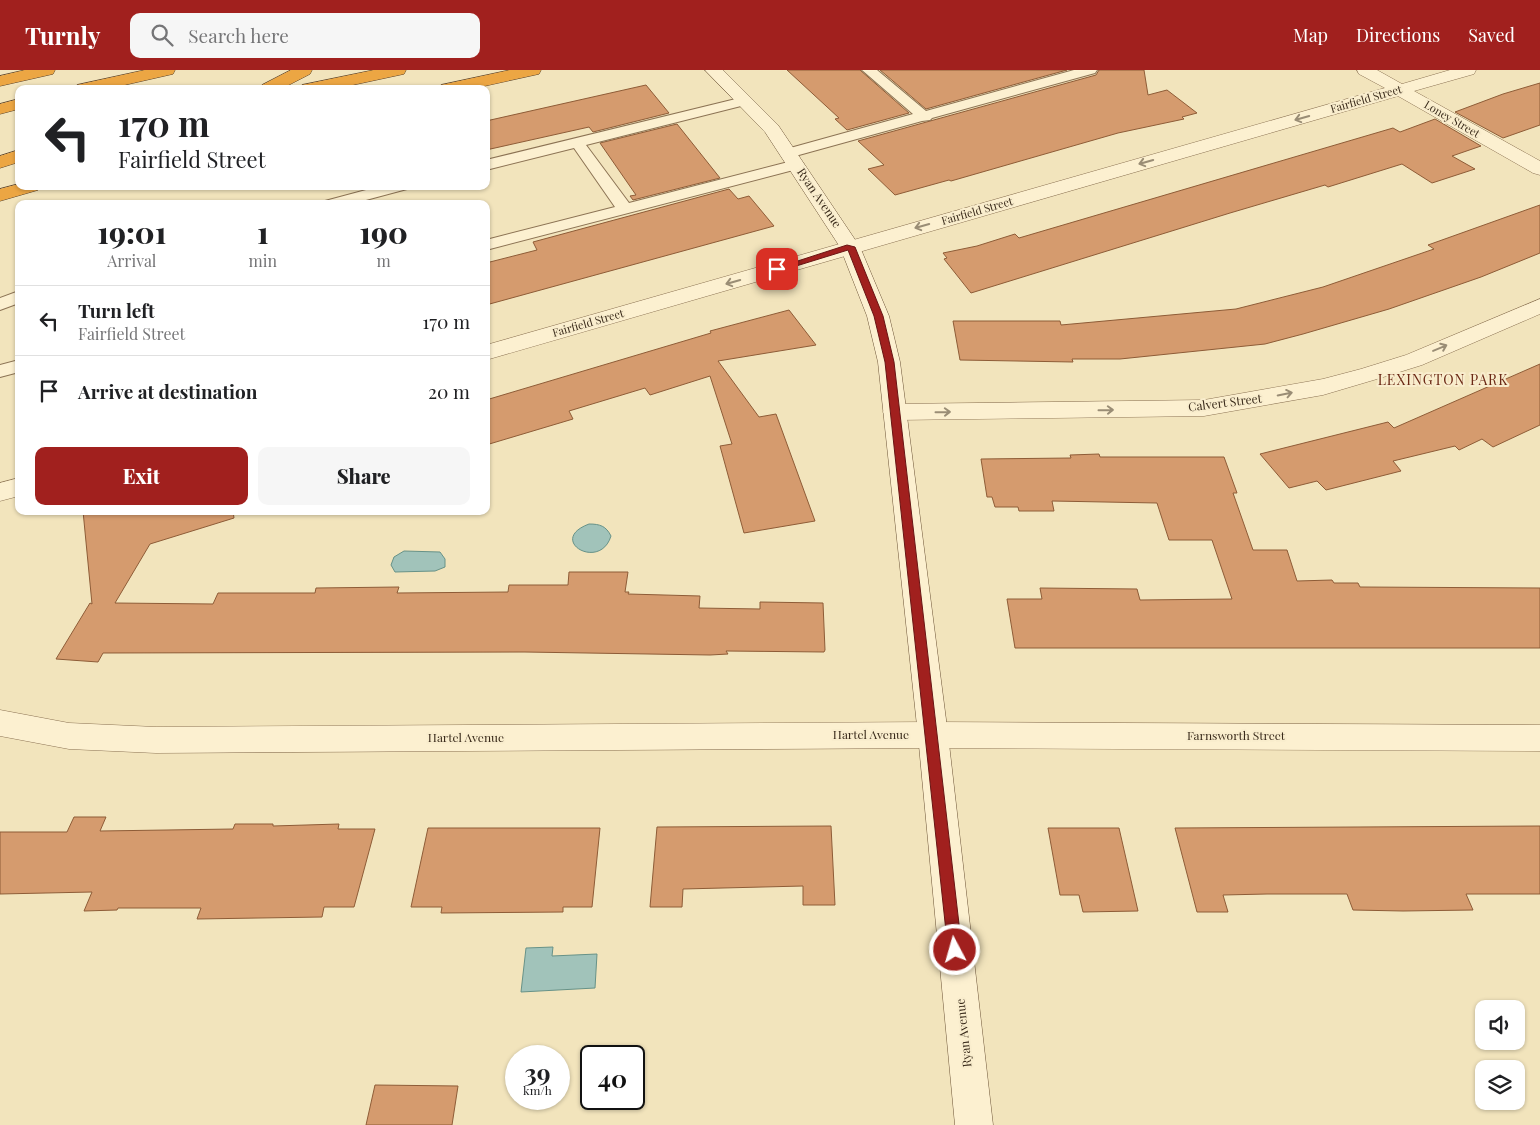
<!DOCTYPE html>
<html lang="en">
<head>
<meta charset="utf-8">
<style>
  :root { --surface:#fff; --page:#f6f6f6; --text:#202124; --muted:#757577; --line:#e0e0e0; --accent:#a1201e }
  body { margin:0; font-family:"Playfair Display",serif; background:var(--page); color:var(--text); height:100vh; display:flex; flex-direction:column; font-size:19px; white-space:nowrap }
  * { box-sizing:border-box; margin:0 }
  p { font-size:16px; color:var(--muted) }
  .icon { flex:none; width:28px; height:28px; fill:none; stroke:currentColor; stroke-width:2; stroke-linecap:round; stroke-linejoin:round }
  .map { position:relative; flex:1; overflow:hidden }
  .details { position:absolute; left:15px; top:130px; width:475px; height:315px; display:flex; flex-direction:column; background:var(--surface); border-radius:10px; box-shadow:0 1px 4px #0004 }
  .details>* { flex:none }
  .banner { position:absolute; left:15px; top:15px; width:475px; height:105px; border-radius:10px; box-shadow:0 1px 4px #0004; background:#fff; color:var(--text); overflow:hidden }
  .tools { position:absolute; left:1475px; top:930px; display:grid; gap:10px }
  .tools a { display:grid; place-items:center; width:50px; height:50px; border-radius:10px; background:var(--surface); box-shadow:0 1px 4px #0004; font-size:25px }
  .speed { position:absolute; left:505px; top:975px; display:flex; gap:10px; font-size:25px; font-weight:700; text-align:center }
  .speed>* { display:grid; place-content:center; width:65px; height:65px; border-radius:50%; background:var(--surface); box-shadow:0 1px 4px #0004; line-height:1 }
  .speed small { font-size:12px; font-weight:400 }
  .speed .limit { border:2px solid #111; border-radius:8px; background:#fff; color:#111 }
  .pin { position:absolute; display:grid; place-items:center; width:42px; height:42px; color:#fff; margin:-21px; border-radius:10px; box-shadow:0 2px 8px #0006 }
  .me { position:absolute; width:55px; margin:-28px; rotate:354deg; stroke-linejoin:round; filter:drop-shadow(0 0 4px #0008) }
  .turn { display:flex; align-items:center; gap:18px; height:105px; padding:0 20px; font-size:22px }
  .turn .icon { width:65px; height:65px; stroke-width:2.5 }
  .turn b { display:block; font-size:35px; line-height:42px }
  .eta { display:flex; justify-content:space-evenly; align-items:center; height:85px; text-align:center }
  .eta b { font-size:30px; font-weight:800; line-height:35px }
  .primary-button { display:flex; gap:10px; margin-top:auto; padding:10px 20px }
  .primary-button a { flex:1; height:58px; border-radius:10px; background:var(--accent); color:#fff; font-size:20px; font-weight:800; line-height:58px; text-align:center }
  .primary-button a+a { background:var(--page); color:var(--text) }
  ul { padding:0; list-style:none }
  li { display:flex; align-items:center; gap:15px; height:70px; padding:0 20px; border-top:1px solid var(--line) }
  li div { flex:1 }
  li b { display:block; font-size:19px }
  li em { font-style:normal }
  header { display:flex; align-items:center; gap:30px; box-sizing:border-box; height:70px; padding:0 25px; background:var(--accent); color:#fff }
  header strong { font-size:24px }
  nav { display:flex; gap:28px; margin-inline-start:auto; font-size:18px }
  .search { width:350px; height:45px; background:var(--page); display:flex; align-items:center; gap:12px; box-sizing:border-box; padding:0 18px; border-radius:10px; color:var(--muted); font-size:19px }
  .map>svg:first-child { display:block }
  .water { fill:#a1c3ba; stroke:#679288 }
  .building { fill:#d59b6e; stroke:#8e5c37 }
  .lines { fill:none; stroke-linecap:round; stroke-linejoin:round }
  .lane-casing { stroke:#8c7354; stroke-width:2 }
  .street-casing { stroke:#8c7354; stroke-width:1 }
  .secondary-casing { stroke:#6d5437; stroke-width:1 }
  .highway-casing { stroke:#594129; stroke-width:1 }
  .lane { fill:#fcf0d0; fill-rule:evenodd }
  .street { fill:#fcf0d0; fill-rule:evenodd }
  .secondary { fill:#fcf0d0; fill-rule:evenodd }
  .highway { fill:#eca643; fill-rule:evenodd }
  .oneway { stroke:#9a8d75 }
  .route { fill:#a1201e; stroke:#691514 }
  .labels { text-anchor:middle; stroke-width:4; stroke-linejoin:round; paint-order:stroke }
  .far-street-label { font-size:11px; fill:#392a1a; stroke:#f9edcd }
  .street-label { font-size:12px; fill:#392a1a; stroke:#f9edcd }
  .neighbourhood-label { font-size:14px; letter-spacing:1px; fill:#6b2915; stroke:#f9edcd }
</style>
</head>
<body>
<header>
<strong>Turnly</strong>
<div class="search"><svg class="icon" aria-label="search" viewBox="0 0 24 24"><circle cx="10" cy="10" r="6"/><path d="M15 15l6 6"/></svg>Search here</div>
<nav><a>Map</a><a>Directions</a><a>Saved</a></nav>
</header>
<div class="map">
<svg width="1540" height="1055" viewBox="0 0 1540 1055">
  <rect width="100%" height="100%" fill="#f2e4bc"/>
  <!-- water -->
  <g class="water">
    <path d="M589 454C600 454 606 456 611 466 600 502 546 470 589 454Z"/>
    <polygon points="404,481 440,482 445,489 445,497 435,501 395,502 391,495 394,487"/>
    <polygon points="553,877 552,886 597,884 595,918 521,922 526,878"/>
  </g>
  <!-- building -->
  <g class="building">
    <polygon points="787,0 860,0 909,43 847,60 835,49 839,48"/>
    <polygon points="880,0 1067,0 926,39"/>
    <polygon points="1099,0 1144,0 1148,25 1167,20 1197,43 1182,47 1184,49 1118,63 951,111 949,110 895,125 868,99 884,95 858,71 1096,5"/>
    <polygon points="1540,13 1540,55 1503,68 1455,42 1503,24"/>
    <polygon points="646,15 669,43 593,62 589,57 486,80 486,51"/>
    <polygon points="1435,49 1481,76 1452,86 1475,99 1432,113 1402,94 1328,117 1325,115 1230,143 971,223 944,189 947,188 943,183 977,176 1015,164 1019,168 1393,58 1400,62"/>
    <polygon points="677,54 720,108 633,130 630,126 636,125 600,73"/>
    <polygon points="729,119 738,129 749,126 774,156 486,235 486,193 537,180 533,172"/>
    <polygon points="1540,135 1540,183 1481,207 1389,239 1303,264 1265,274 1120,289 1072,289 1073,292 960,290 953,251 1060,251 1061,255 1236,239 1323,217 1434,179 1428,175"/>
    <polygon points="789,240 816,275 718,291 759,347 776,344 815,451 744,463 720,376 732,374 710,306 650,325 645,318 569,341 573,349 486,375 486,330 711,263 710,261"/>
    <polygon points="1540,294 1540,355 1493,377 1482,369 1459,380 1455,376 1393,391 1401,401 1326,420 1317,411 1289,418 1260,384 1388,352 1394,358"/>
    <polygon points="1099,384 1100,387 1224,387 1237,423 1233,423 1253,480 1287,480 1297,511 1332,510 1334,513 1358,513 1360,517 1540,518 1540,578 1015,578 1007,529 1042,529 1040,518 1137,519 1140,530 1232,529 1212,470 1169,470 1157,433 1052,431 1054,441 1019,441 1018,437 995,437 992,427 987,427 981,389 1071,388 1070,385"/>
    <polygon points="83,441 233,441 234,448 150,474 115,533 213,534 218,523 315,523 316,518 399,517 397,523 508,522 509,515 568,515 569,502 628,502 625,522 629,522 628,524 700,526 699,538 760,539 760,532 823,533 825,580 824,582 726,581 728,584 710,585 525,582 103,583 98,592 56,589 90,533 92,534"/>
    <polygon points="74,747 106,747 100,761 233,759 235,754 273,754 273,756 339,754 338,759 375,759 354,837 324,837 322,847 197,849 201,838 118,838 117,840 84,841 92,822 0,824 0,762 67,762"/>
    <polygon points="831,756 835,835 803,835 803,816 683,819 682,837 650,837 657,757"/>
    <polygon points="1540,756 1540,824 1466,824 1473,840 1403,841 1353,840 1347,824 1267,824 1223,825 1228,842 1197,842 1175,758"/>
    <polygon points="428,758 600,758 592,837 563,837 563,842 441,843 442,837 411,837"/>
    <polygon points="1048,758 1119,758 1138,841 1083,842 1079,825 1060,825"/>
    <polygon points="375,1015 458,1016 452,1055 366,1055"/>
  </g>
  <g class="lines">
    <!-- lane casing -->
    <g class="lane-casing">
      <g id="lane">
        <polygon points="862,0 877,0 926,41 1074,0 1097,0 1095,3 932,48 930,50 922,51 788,88 783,86 780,83 783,80 913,44"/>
        <polygon points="744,27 749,28 751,31 749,34 586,75 629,133 796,90 801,92 804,95 801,98 486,180 486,170 615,137 574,78 486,100 486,90"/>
        <polygon points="381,116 409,116 407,119 351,134 323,134 325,131"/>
        <polygon points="19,221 19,233 0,240 0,228"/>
        <polygon points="19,290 19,302 0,307 0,295"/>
      </g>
    </g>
    <!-- street casing -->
    <g class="street-casing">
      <g id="street">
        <polygon points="1357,0 1377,0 1402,14 1450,0 1476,0 1474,4 1414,21 1540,91 1540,105 1533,103 1398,26 486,290 486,275 1385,18 1359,4"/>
        <polygon points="1540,229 1540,244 1422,295 1377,309 1323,325 1204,346 895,350 887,348 883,342 887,336 895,334 1204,330 1323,309 1361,299 1406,285"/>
        <polygon points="19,408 19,426 0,431 0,413"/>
        <polygon points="0,640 69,653 156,657 933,652 1540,655 1540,681 933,678 156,683 69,679 0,666"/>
      </g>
    </g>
    <!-- secondary casing -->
    <g class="secondary-casing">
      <polygon id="secondary" points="705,0 723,0 778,55 860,177 889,246 900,292 948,665 993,1055 955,1055 918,665 878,292 867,246 840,177 765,62"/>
    </g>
    <!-- highway casing -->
    <g class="highway-casing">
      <g id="highway">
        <polygon points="25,0 55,0 53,4 0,16 0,6"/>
        <polygon points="145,0 175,0 173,4 107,19 75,19 77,15"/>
        <polygon points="291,0 312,0 310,4 281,19 260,19 262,15"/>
        <polygon points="374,0 406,0 404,4 334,19 300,19 302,15"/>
        <polygon points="510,0 541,0 539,4 471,19 439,19 441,15"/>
        <polygon points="19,29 19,39 0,44 0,34"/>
        <polygon points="19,80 19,92 0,98 0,86"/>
        <polygon points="19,114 19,116 40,116 38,120 0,131 0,119"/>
      </g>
    </g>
    <!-- lane -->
    <use href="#lane" class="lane"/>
    <!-- street -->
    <use href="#street" class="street"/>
    <!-- secondary -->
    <use href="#secondary" class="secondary"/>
    <!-- highway -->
    <use href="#highway" class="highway"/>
  </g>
  <!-- one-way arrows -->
  <defs><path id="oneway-shaft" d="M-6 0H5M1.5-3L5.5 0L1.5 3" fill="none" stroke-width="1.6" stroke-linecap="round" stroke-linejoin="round" transform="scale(1.25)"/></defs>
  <g class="oneway">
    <use href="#oneway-shaft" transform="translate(1302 48) rotate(164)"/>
    <use href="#oneway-shaft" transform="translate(1146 92) rotate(164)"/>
    <use href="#oneway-shaft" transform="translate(922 156) rotate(164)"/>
    <use href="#oneway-shaft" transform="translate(733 212) rotate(164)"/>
    <use href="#oneway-shaft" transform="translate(1440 278) rotate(-23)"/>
    <use href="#oneway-shaft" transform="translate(1285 324) rotate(-11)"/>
    <use href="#oneway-shaft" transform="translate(1106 340) rotate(-1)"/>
    <use href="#oneway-shaft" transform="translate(943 342) rotate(-1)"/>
  </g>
  <!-- route -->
  <polygon class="route" points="847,175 855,177 883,246 894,292 962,880 960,885 955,887 950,885 948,880 885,292 874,246 848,180 780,201 773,199"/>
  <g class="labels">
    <!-- far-street labels -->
    <g class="far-street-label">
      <text transform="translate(1366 29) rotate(-16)" y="4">Fairfield Street</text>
      <text transform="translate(1452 49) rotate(30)" y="4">Loney Street</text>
      <text transform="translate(977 141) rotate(-16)" y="4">Fairfield Street</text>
      <text transform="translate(588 253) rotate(-16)" y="4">Fairfield Street</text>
    </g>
    <!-- street labels -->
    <g class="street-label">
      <text transform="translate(819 128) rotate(56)" y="4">Ryan Avenue</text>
      <text transform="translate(1225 333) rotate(-7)" y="4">Calvert Street</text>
      <text x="871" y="669">Hartel Avenue</text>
      <text x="1236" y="670">Farnsworth Street</text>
      <text x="466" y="672">Hartel Avenue</text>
      <text transform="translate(964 963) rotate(-96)" y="4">Ryan Avenue</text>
    </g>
    <!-- neighbourhood labels -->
    <g class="neighbourhood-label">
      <text x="1443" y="315">LEXINGTON PARK</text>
    </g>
  </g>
</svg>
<div class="tools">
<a><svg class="icon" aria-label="sound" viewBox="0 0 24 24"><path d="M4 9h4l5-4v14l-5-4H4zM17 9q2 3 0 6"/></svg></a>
<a><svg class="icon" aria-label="layers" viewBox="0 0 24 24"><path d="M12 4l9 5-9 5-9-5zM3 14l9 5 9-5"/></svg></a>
</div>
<div class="speed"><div>39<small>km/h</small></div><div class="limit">40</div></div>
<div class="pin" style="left:777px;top:199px;background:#d93025"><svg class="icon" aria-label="arrive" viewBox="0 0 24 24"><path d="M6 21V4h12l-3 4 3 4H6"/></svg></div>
<svg class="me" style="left:955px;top:880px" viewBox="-20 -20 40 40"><circle r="17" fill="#a1201e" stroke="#fff" stroke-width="3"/><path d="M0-11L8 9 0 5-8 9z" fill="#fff"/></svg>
<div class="banner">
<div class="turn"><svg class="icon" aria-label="left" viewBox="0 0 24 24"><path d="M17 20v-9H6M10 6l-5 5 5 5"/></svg><div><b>170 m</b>Fairfield Street</div></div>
</div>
<section class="details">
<div class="eta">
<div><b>19:01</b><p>Arrival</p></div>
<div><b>1</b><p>min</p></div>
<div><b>190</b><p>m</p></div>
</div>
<ul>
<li><svg class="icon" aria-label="left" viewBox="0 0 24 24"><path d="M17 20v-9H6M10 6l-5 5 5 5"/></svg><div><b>Turn left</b><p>Fairfield Street</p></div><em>170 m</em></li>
<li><svg class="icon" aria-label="arrive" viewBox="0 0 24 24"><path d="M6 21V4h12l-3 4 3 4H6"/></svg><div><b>Arrive at destination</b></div><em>20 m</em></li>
</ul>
<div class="primary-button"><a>Exit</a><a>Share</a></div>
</section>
</div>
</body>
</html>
